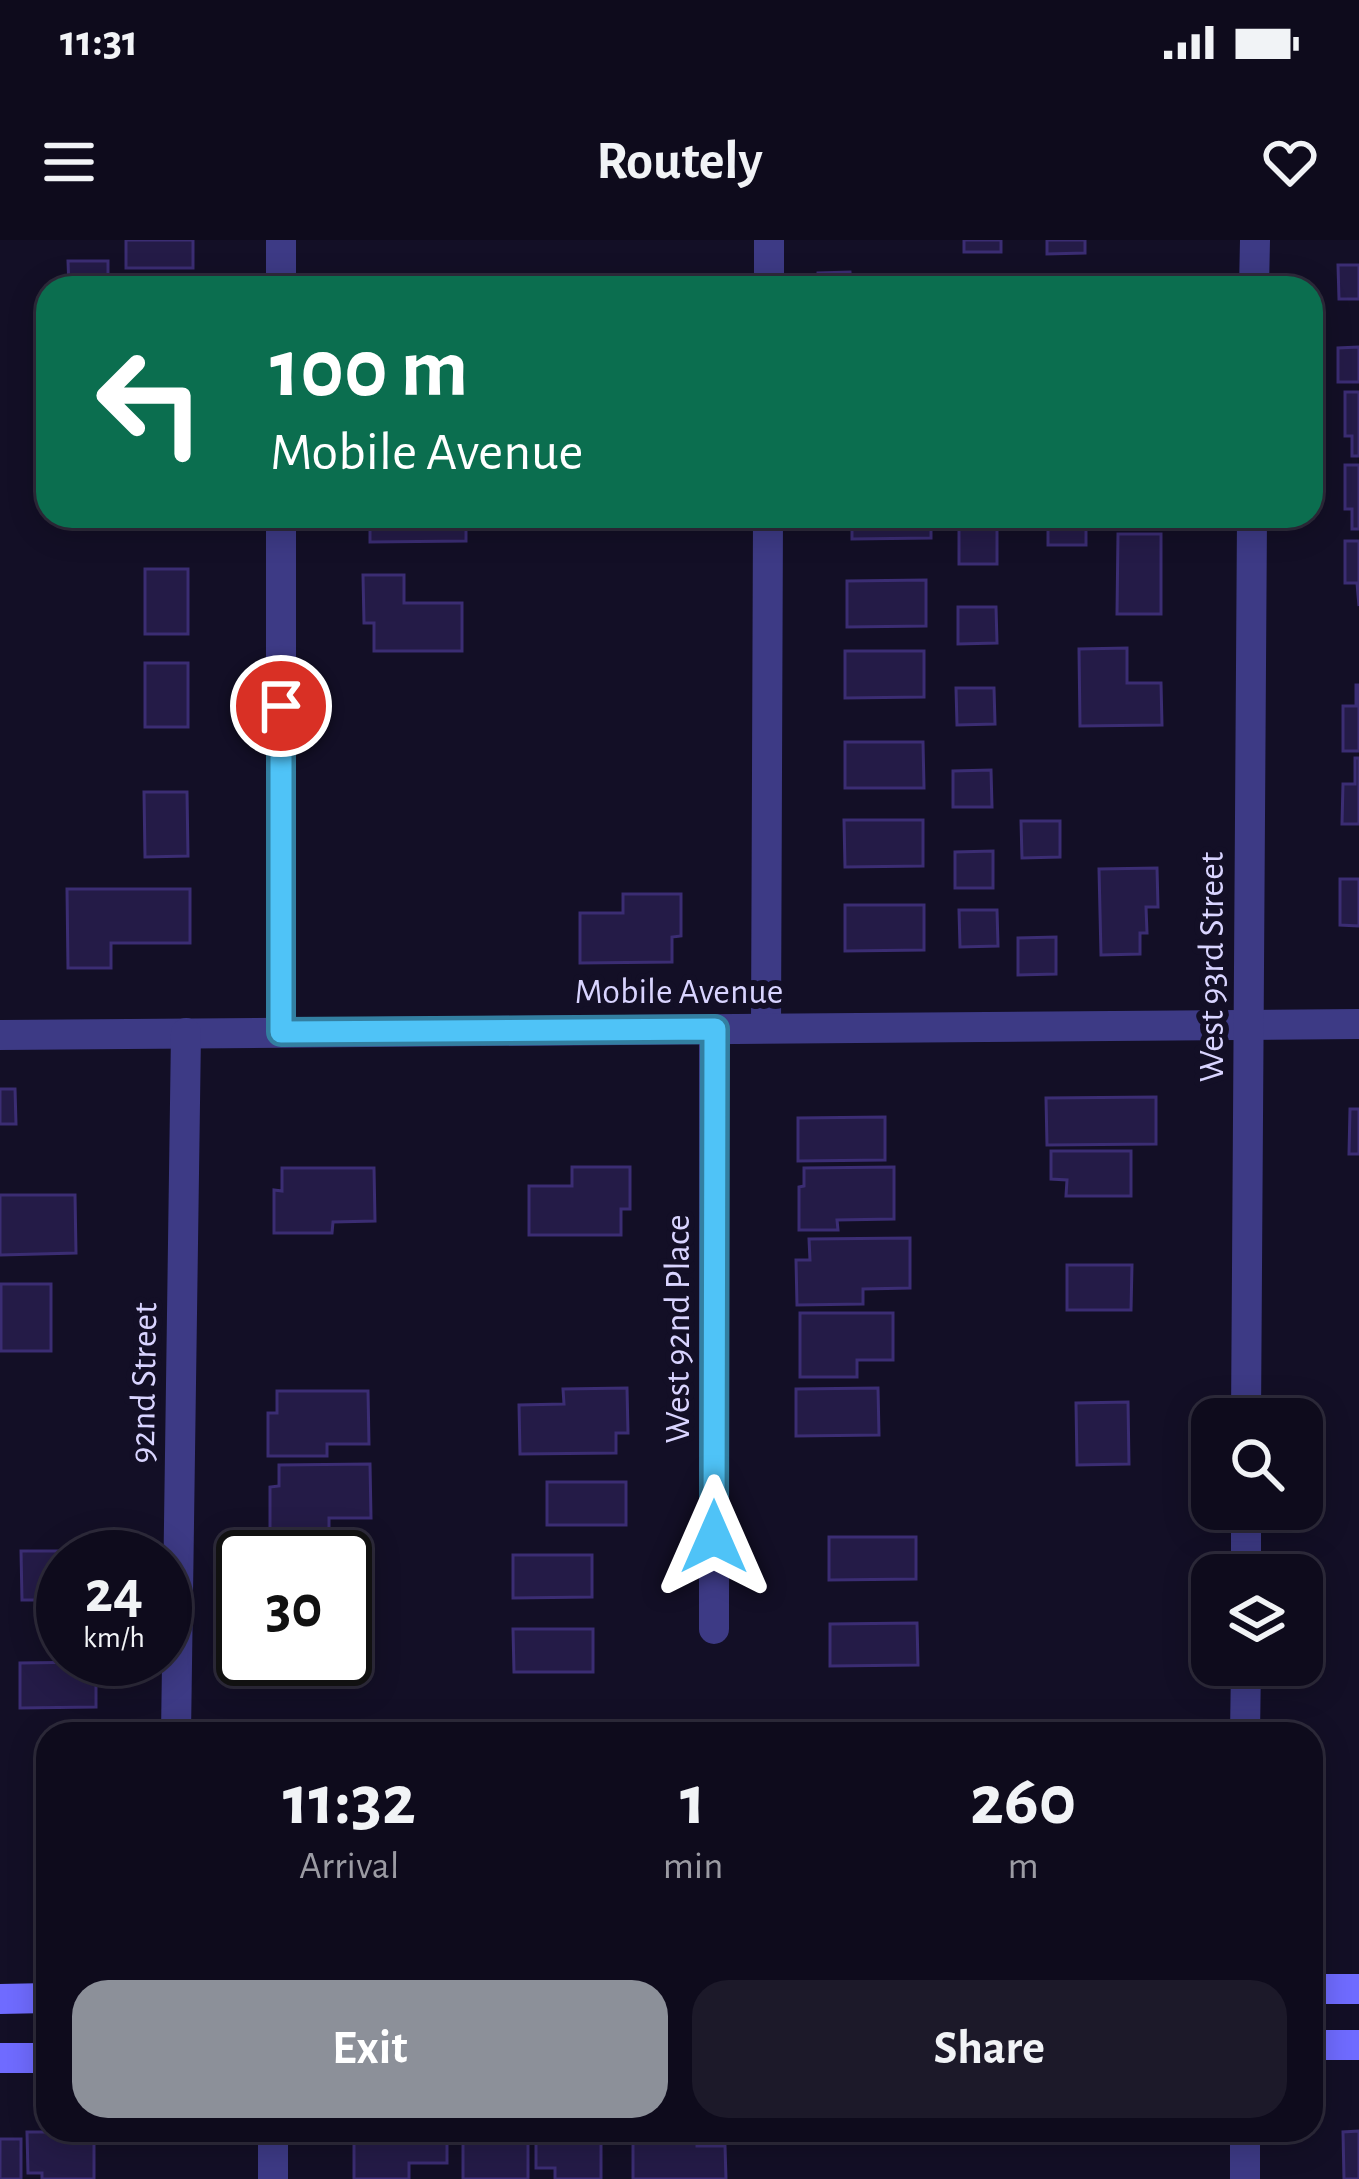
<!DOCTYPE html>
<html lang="en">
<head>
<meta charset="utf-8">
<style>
  :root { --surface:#0e0b1c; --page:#1c1929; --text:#f1f3f6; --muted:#9b9ba3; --line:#2e2b3b; --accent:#8c9099 }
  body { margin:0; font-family:"Alegreya Sans",sans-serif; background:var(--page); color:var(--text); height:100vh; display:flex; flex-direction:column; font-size:45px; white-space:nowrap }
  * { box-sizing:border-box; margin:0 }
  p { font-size:39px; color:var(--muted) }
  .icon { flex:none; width:66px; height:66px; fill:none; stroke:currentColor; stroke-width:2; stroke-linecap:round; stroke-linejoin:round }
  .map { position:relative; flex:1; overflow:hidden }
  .panel { position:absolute; left:36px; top:1482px; width:1287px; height:420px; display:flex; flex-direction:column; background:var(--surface); border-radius:36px; box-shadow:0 6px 30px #0003,0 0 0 3px var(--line) }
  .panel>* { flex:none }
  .hud { position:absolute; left:36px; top:36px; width:1287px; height:252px; border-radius:36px; box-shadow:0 6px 30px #0003,0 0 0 3px var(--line); background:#0b6e4f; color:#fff; overflow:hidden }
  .tools { position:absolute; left:1191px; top:1158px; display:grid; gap:24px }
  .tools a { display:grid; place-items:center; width:132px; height:132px; border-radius:24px; background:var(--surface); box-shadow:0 6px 30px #0003,0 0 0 3px var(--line); font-size:60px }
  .speed { position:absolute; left:36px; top:1290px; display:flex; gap:24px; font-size:60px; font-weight:700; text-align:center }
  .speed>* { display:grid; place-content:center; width:156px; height:156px; border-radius:50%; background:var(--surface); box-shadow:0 6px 30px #0003,0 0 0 3px var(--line); line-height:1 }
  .speed small { font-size:30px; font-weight:400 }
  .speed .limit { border:6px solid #111; border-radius:18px; background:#fff; color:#111 }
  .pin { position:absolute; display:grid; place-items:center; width:102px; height:102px; color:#fff; margin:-51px; border:6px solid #fff; border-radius:50%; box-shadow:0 3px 12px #0007 }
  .me { position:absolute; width:132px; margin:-66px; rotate:0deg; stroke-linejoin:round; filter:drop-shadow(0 0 9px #0008) }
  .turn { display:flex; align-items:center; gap:42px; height:252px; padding:0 36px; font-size:54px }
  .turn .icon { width:156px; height:156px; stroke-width:2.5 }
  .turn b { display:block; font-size:84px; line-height:102px }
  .eta { display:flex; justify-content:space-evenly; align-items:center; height:204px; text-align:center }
  .eta b { font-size:72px; font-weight:700; line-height:84px }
  .button { display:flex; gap:24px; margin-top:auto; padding:24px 36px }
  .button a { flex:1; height:138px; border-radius:36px; background:var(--accent); color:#fff; font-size:48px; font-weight:700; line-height:138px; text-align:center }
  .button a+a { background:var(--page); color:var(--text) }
  .status { display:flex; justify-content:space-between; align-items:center; height:84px; padding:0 60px; background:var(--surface); direction:ltr }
  .status svg { height:33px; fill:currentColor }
  header { display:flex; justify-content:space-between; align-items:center; height:156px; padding:0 36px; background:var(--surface); font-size:54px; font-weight:700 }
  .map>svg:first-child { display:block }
  .building { fill:#241b47; stroke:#3b2d73; stroke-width:3 }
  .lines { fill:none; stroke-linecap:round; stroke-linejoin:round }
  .street { stroke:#3d3a85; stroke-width:30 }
  .secondary { stroke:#6f6bff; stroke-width:30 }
  .route-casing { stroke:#337fa1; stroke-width:30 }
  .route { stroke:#4fc3f7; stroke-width:21 }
  .labels { text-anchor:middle; stroke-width:12; stroke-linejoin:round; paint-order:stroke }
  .street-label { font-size:36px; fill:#d9d4ff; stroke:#130f26 }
</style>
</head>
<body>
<div class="status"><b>11:31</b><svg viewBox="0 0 49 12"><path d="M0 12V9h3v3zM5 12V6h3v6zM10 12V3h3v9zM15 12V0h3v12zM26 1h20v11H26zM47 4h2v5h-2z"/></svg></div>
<header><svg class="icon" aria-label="menu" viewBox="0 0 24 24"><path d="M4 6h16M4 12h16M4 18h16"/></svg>Routely<svg class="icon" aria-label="heart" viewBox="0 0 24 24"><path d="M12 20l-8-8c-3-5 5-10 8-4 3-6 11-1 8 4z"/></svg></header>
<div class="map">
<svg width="1359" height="1939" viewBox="0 0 1359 1939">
  <rect width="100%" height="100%" fill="#130f26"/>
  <!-- building -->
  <g class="building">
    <rect x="126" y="0" width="67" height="28"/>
    <rect x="964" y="0" width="37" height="12"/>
    <polygon points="1047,0 1085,0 1085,13 1047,14"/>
    <polygon points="68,21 108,21 108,48 69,48"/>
    <polygon points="1338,25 1359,25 1359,59 1339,59"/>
    <polygon points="850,32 851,48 818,48 818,33"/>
    <polygon points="1359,107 1359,142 1338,142 1338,108"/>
    <polygon points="1345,152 1359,152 1359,216 1352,216 1352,196 1345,196"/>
    <polygon points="1345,225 1359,225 1359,289 1352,289 1352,269 1345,269"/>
    <polygon points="73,276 113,276 114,284 73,284"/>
    <polygon points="364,276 466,276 466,301 370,302 370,278 364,278"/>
    <polygon points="852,276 931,276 931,298 852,299"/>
    <rect x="1048" y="276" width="38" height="29"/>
    <rect x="959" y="287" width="38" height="37"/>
    <polygon points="1118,294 1161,294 1161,374 1117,374"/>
    <polygon points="1345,301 1359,301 1359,366 1357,343 1345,343"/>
    <rect x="145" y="329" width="43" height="65"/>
    <polygon points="363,335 404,335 404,363 462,363 462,411 374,411 374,383 364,383"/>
    <polygon points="926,340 926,386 847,387 847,341"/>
    <polygon points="958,367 996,367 997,403 958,404"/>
    <polygon points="1127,408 1127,443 1161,443 1162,485 1080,486 1079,409"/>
    <polygon points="845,411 924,411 924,457 845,458"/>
    <rect x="145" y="423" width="43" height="64"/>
    <polygon points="1356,445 1359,445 1359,511 1343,511 1343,466 1356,466"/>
    <polygon points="956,448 994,448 995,484 957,485"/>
    <polygon points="845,502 923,502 924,548 845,548"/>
    <polygon points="1355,518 1359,518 1359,584 1342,584 1343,544 1355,544"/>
    <polygon points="991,530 992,567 953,567 953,531"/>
    <polygon points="144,552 187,552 188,616 145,617"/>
    <polygon points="844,580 923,580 923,626 845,627"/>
    <polygon points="1021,581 1060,581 1060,617 1022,618"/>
    <polygon points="993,611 993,648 955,648 955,612"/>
    <polygon points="1157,628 1158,667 1146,667 1147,693 1140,693 1140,714 1101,715 1099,629"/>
    <polygon points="1340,639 1359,639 1359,686 1340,685"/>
    <polygon points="67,649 190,649 190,703 111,703 111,728 68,728"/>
    <polygon points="623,654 681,654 681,696 672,697 672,722 580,723 580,673 623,673"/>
    <polygon points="845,665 924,665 924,710 845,711"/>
    <polygon points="959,670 997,670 998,706 960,707"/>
    <polygon points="1056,697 1056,734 1018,735 1018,698"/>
    <polygon points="0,849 15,849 16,884 0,884"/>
    <polygon points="1156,857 1156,904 1047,905 1046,858"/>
    <polygon points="1350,869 1359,869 1359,914 1349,914"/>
    <polygon points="885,877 885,920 798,921 798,878"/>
    <polygon points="1051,911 1131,911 1131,956 1066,956 1067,940 1051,939"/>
    <polygon points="572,927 630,927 630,969 621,969 621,995 529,995 529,946 572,946"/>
    <polygon points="894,927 894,979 837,980 838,990 799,990 799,947 804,946 804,928"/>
    <polygon points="282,928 374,928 375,981 333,982 332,993 274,993 274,950 282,951"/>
    <polygon points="0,955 75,955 76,1013 0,1015"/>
    <polygon points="910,998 910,1048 863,1049 863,1064 797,1065 796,1020 810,1020 809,999"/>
    <polygon points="1067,1025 1132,1025 1131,1070 1067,1070"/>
    <rect x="1" y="1044" width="50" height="67"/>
    <polygon points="800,1073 893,1073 893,1120 857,1120 857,1137 800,1137"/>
    <polygon points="627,1148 628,1193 616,1193 616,1213 520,1214 519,1165 564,1164 563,1149"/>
    <polygon points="878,1148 879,1195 796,1196 796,1149"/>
    <polygon points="277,1151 368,1151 369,1204 327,1204 327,1216 268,1216 268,1173 277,1173"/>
    <polygon points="1128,1162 1129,1224 1077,1225 1076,1163"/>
    <polygon points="370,1224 371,1278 329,1278 329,1289 270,1290 270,1247 279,1246 279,1225"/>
    <rect x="547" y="1242" width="79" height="43"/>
    <polygon points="829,1297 916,1297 916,1339 829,1340"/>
    <polygon points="21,1311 71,1311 71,1317 63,1317 63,1360 22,1360"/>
    <polygon points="513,1315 592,1315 592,1357 513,1358"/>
    <polygon points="917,1383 918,1425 830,1426 830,1384"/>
    <polygon points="513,1389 593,1389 593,1432 514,1432"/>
    <polygon points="96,1422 96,1467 20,1468 20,1423"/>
    <rect x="72" y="1484" width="39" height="10"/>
    <polygon points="40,1623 48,1624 48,1664 41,1664"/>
    <polygon points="361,1890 447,1890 447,1923 409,1923 409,1939 354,1939 354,1895 361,1895"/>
    <polygon points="463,1890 508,1890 508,1895 528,1895 528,1939 463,1939"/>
    <polygon points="536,1890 581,1890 581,1894 601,1893 601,1939 555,1939 555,1928 536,1928"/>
    <polygon points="633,1890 673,1890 673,1900 697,1900 697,1906 725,1906 726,1939 633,1939"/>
    <polygon points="1359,1891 1359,1939 1344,1939 1343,1892"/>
    <polygon points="27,1892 71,1892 71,1900 94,1900 94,1939 42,1939 42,1933 28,1933"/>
    <rect x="0" y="1899" width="21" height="40"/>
  </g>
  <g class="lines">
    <!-- street -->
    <g class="street">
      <polyline points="281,48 281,0"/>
      <polyline points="769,48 769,0"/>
      <polyline points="1254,48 1255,0"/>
      <polyline points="766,788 768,276"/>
      <polyline points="281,792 281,276"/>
      <polyline points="0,795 1359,784"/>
      <polyline points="1246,1179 1252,276"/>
      <polyline points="1246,1335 1246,1269"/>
      <polyline points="714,1389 714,789"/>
      <polyline points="176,1494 186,793"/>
      <polyline points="1245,1494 1246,1425"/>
      <polyline points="273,1890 273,1939"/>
      <polyline points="1245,1939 1245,1890"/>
    </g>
    <!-- secondary -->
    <g class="secondary">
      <polyline points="1311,1749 1359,1749"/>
      <polyline points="0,1759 48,1758"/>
      <polyline points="1311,1805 1359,1805"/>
      <polyline points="0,1818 48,1818"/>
    </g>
  </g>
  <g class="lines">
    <!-- route casing -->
    <g class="route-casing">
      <polyline id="route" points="281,466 281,792 715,789 714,1297"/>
    </g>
    <!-- route -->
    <use href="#route" class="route"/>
  </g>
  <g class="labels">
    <!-- street labels -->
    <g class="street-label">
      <text transform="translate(1210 727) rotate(-90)" y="13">West 93rd Street</text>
      <text x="679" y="763">Mobile Avenue</text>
      <text transform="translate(676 1089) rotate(-90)" y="13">West 92nd Place</text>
      <text transform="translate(142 1143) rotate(-89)" y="13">92nd Street</text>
    </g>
  </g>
</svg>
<div class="tools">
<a><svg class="icon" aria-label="search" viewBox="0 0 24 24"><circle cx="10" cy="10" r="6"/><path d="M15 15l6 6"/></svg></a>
<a><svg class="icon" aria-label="layers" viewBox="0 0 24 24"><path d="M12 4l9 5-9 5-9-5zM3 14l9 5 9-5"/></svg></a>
</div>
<div class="speed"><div>24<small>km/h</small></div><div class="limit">30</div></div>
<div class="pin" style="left:281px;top:466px;background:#d93025"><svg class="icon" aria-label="arrive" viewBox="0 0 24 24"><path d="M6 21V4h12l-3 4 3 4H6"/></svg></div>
<svg class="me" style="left:714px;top:1297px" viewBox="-20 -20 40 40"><path d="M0-17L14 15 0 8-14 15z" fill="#4fc3f7" stroke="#fff" stroke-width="4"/></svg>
<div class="hud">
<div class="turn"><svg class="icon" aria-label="left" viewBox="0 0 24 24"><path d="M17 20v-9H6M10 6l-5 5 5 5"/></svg><div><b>100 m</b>Mobile Avenue</div></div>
</div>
<section class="panel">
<div class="eta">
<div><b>11:32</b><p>Arrival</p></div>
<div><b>1</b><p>min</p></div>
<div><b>260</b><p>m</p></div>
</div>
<div class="button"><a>Exit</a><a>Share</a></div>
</section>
</div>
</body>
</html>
